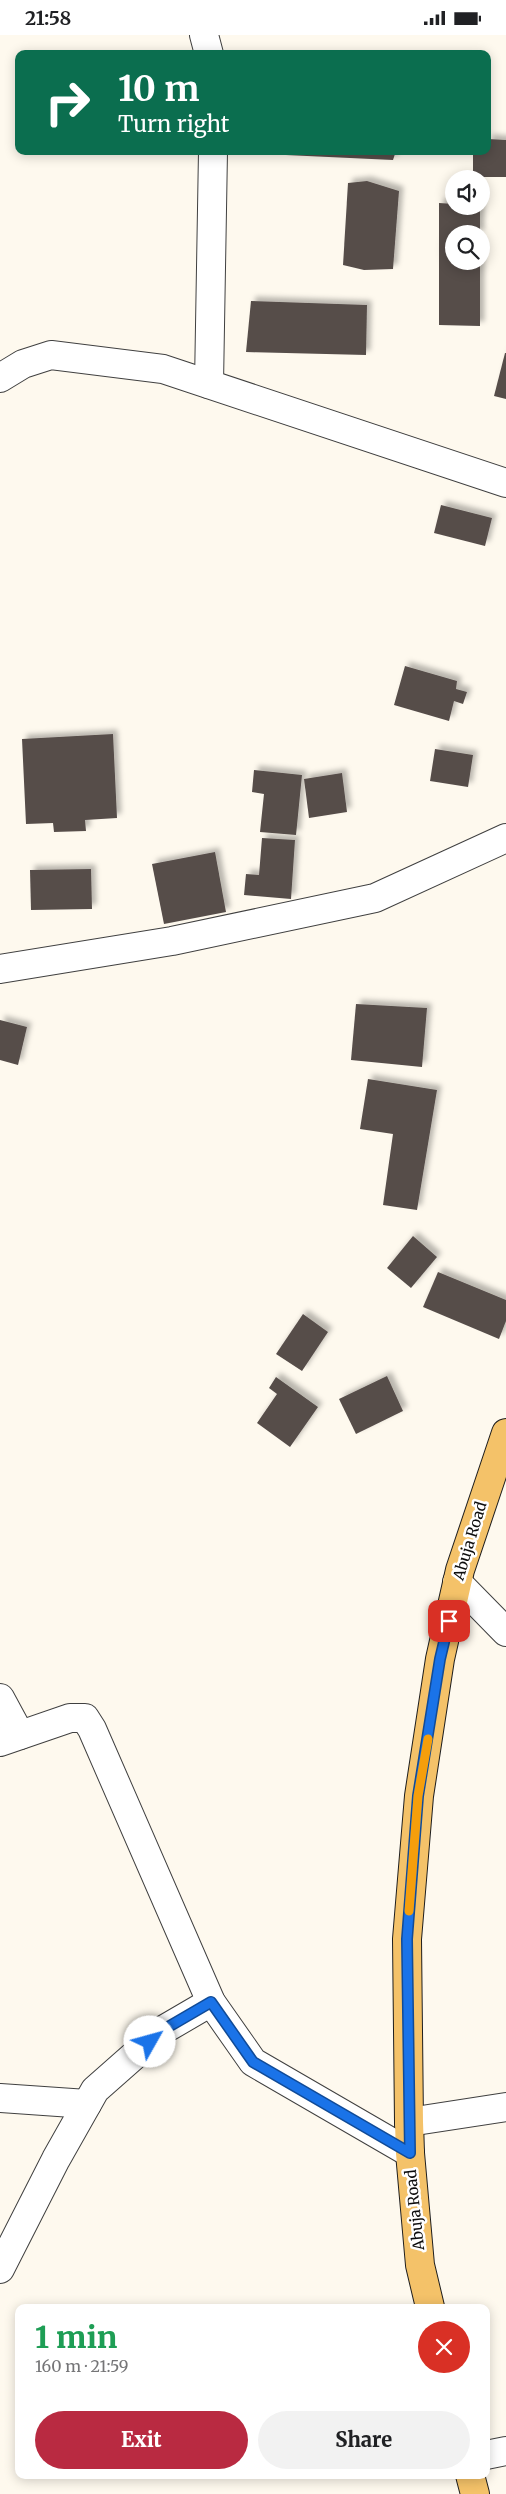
<!DOCTYPE html>
<html lang="en">
<head>
<meta charset="utf-8">
<style>
  :root { --surface:#fff; --page:#f2f2f2; --text:#202124; --muted:#757577; --accent:#b92a41 }
  body { margin:0; font-family:Merriweather,serif; background:var(--page); color:var(--text); height:100vh; display:flex; flex-direction:column; font-size:19px; white-space:nowrap }
  * { box-sizing:border-box; margin:0 }
  p { font-size:16px; color:var(--muted) }
  .icon { flex:none; width:28px; height:28px; fill:none; stroke:currentColor; stroke-width:2; stroke-linecap:round; stroke-linejoin:round }
  .map { position:relative; flex:1; overflow:hidden }
  .details { position:absolute; left:15px; top:2269px; width:475px; height:175px; display:flex; flex-direction:column; background:var(--surface); border-radius:10px; box-shadow:0 2px 12px #0003 }
  .details>* { flex:none }
  .top-card { position:absolute; left:15px; top:15px; width:476px; height:105px; border-radius:10px; box-shadow:0 2px 12px #0003; background:#0b6e4f; color:#fff; overflow:hidden }
  .tools { position:absolute; left:445px; top:135px; display:grid; gap:10px }
  .tools a { display:grid; place-items:center; width:45px; height:45px; border-radius:50%; background:var(--surface); box-shadow:0 2px 12px #0003; font-size:25px }
  .pin { position:absolute; display:grid; place-items:center; width:42px; height:42px; color:#fff; margin:-21px; border-radius:10px; box-shadow:0 2px 8px #0006 }
  .me { position:absolute; width:55px; margin:-28px; rotate:52deg; stroke-linejoin:round; filter:drop-shadow(0 0 4px #0008) }
  .turn { display:flex; align-items:center; gap:18px; height:105px; padding:0 20px; font-size:22px }
  .turn .icon { width:65px; height:65px; stroke-width:2.5 }
  .turn b { display:block; font-size:35px; line-height:42px }
  .round { display:grid; place-items:center; flex:none; width:52px; height:52px; border-radius:26px; background:var(--page) }
  .summary { display:flex; align-items:center; justify-content:space-between; height:85px; padding:0 20px }
  h1 { font-size:30px; font-weight:800; line-height:38px; color:#1e9e55 }
  .primary-button { display:flex; gap:10px; margin-top:auto; padding:10px 20px }
  .primary-button a { flex:1; height:58px; border-radius:30px; background:var(--accent); color:#fff; font-size:20px; font-weight:800; line-height:58px; text-align:center }
  .primary-button a+a { background:var(--page); color:var(--text) }
  .status { display:flex; justify-content:space-between; align-items:center; height:35px; padding:0 25px; background:var(--surface); direction:ltr }
  .status svg { height:14px; fill:currentColor }
  .map>svg:first-child { display:block }
  .building { fill:#564d4a; filter:url(#shadow) }
  .lines { fill:none; stroke-linecap:round; stroke-linejoin:round }
  .street-casing { stroke:#404040; stroke-width:30 }
  .primary-casing { stroke:#1e1e1e; stroke-width:30 }
  .street { stroke:#fff; stroke-width:28 }
  .primary { stroke:#f4c269; stroke-width:28 }
  .route-casing { stroke:#114b97; stroke-width:12 }
  .route { stroke:#1a73e8; stroke-width:9 }
  .slow { stroke:#f59e0b; stroke-width:9 }
  .labels { text-anchor:middle; stroke-width:5; stroke-linejoin:round; paint-order:stroke }
  .street-label { font-size:15px; fill:#0d0d0d; stroke:#fff }
</style>
</head>
<body>
<div class="status"><b>21:58</b><svg viewBox="0 0 49 12"><path d="M0 12V9h3v3zM5 12V6h3v6zM10 12V3h3v9zM15 12V0h3v12zM26 1h20v11H26zM47 4h2v5h-2z"/></svg></div>
<div class="map">
<svg width="506" height="2459" viewBox="0 0 506 2459">
  <defs>
    <filter id="shadow"><feDropShadow dx="4.5" dy="-4.5" stdDeviation="2.5" flood-color="#0004"/></filter>
  </defs>
  <rect width="100%" height="100%" fill="#fef9ee"/>
  <!-- building -->
  <g class="building">
    <polygon points="488,104 506,105 506,142 473,142 473,116 488,116"/>
    <polygon points="265,116 396,116 393,125 264,119"/>
    <polygon points="367,146 399,156 393,234 364,235 343,230 348,148"/>
    <polygon points="439,168 454,169 454,171 480,171 480,199 454,199 454,226 480,226 480,291 439,290"/>
    <polygon points="251,266 367,270 366,320 246,317"/>
    <polygon points="505,318 506,318 506,364 494,361"/>
    <polygon points="441,470 492,483 485,511 434,498"/>
    <polygon points="405,631 457,646 456,654 467,657 463,669 454,666 449,686 394,670"/>
    <polygon points="113,699 117,783 85,785 86,796 54,797 53,788 26,789 22,704"/>
    <polygon points="435,714 473,720 468,752 430,746"/>
    <polygon points="254,735 302,740 296,800 260,797 264,759 252,757"/>
    <polygon points="342,738 347,777 309,783 304,744"/>
    <polygon points="262,803 295,805 291,864 244,860 246,839 259,840"/>
    <polygon points="215,817 226,877 164,889 152,829"/>
    <polygon points="91,834 92,874 31,875 30,835"/>
    <polygon points="356,969 427,973 422,1032 351,1025"/>
    <polygon points="0,985 27,992 18,1030 0,1025"/>
    <polygon points="368,1044 437,1055 417,1175 383,1170 393,1099 360,1094"/>
    <polygon points="413,1201 437,1222 411,1253 387,1233"/>
    <polygon points="438,1237 506,1265 506,1286 499,1304 423,1272"/>
    <polygon points="303,1279 328,1297 302,1336 276,1319"/>
    <polygon points="387,1341 403,1376 356,1399 339,1364"/>
    <polygon points="276,1342 318,1372 290,1412 257,1388 277,1359 269,1353"/>
  </g>
  <g class="lines">
    <!-- street casing -->
    <g class="street-casing">
      <g id="street">
        <polyline points="204,0 209,19"/>
        <polyline points="0,343 23,329 51,320 163,334 506,448"/>
        <polyline points="209,349 213,116"/>
        <polyline points="0,934 172,906 375,863 506,803"/>
        <polyline points="457,1547 506,1597"/>
        <polyline points="0,1663 20,1700"/>
        <polyline points="0,1707 70,1683 85,1683 92,1694 211,1967 253,2027 410,2118"/>
        <polyline points="0,2063 87,2069"/>
        <polyline points="409,2087 506,2072"/>
        <polyline points="0,2234 56,2124 95,2055 163,1995 211,1967"/>
        <polyline points="486,2420 506,2416"/>
      </g>
    </g>
    <!-- primary casing -->
    <g class="primary-casing">
      <g id="primary">
        <polyline points="430,2272 420,2230 410,2118 409,2087 407,1904 419,1761 440,1624 460,1535 506,1398"/>
        <polyline points="470,2440 475,2459"/>
      </g>
    </g>
    <!-- street -->
    <use href="#street" class="street"/>
    <!-- primary -->
    <use href="#primary" class="primary"/>
  </g>
  <g class="lines">
    <!-- route casing -->
    <g class="route-casing">
      <polyline id="route" points="150,2007 163,1995 211,1967 253,2027 410,2118 407,1904 418,1761 440,1624 449,1586"/>
    </g>
    <!-- route -->
    <use href="#route" class="route"/>
    <!-- slow -->
    <polyline class="slow" points="409,1876 418,1761 428,1704"/>
  </g>
  <g class="labels">
    <!-- street labels -->
    <g class="street-label">
      <text transform="translate(470 1506) rotate(-73)" y="5">Abuja Road</text>
      <text transform="translate(415 2175) rotate(-96)" y="5">Abuja Road</text>
    </g>
  </g>
</svg>
<div class="tools">
<a><svg class="icon" aria-label="sound" viewBox="0 0 24 24"><path d="M4 9h4l5-4v14l-5-4H4zM17 9q2 3 0 6"/></svg></a>
<a><svg class="icon" aria-label="search" viewBox="0 0 24 24"><circle cx="10" cy="10" r="6"/><path d="M15 15l6 6"/></svg></a>
</div>
<div class="pin" style="left:449px;top:1586px;background:#d93025"><svg class="icon" aria-label="arrive" viewBox="0 0 24 24"><path d="M6 21V4h12l-3 4 3 4H6"/></svg></div>
<svg class="me" style="left:150px;top:2007px" viewBox="-20 -20 40 40"><circle r="19" fill="#fff"/><path d="M0-13L10 11 0 6-10 11z" fill="#1a73e8"/></svg>
<div class="top-card">
<div class="turn"><svg class="icon" aria-label="right" viewBox="0 0 24 24"><path d="M7 20v-9h11M14 6l5 5-5 5"/></svg><div><b>10 m</b>Turn right</div></div>
</div>
<section class="details">
<div class="summary"><div><h1>1 min</h1><p>160 m · 21:59</p></div><a class="round" style="background:#d93025;color:#fff"><svg class="icon" aria-label="close" viewBox="0 0 24 24"><path d="M6 6l12 12M18 6L6 18"/></svg></a></div>
<div class="primary-button"><a>Exit</a><a>Share</a></div>
</section>
</div>
</body>
</html>
